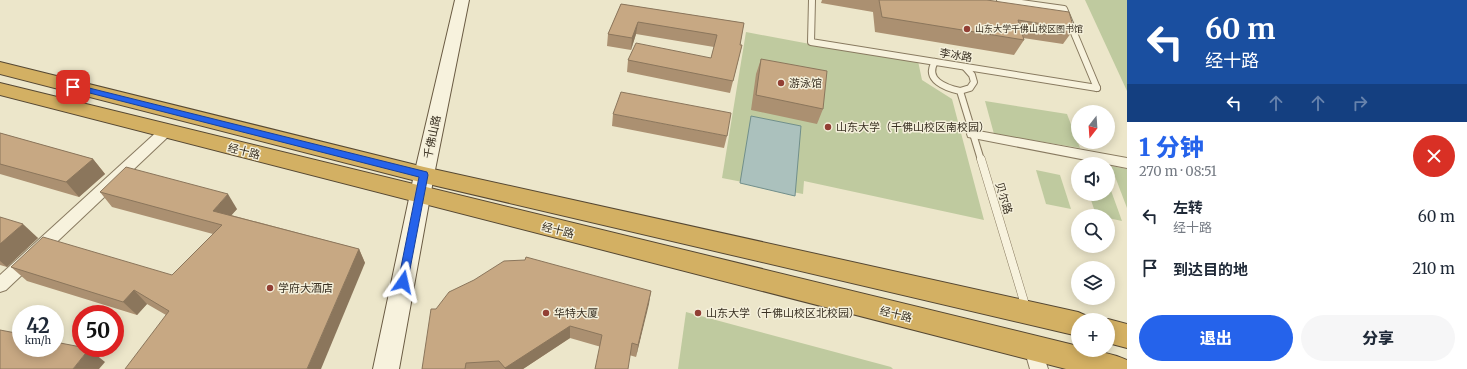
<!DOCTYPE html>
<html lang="zh">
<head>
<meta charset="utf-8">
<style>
  :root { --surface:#fff; --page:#f6f6f7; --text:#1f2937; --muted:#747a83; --accent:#2563eb }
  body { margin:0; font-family:Merriweather,"Noto Sans SC",serif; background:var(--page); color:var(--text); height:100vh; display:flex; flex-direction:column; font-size:15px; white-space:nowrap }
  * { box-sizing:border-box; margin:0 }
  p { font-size:13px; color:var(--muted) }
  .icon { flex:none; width:22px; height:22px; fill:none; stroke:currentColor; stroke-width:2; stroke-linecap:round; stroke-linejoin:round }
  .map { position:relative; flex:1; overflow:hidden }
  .drawer { display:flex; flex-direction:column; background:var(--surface); width:340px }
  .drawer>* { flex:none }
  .hud { background:#1a4fa0; color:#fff; overflow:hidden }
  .needle { width:26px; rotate:197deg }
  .tools { position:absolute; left:1071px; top:105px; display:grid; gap:8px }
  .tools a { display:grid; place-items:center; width:44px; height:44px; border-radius:50%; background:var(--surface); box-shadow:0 2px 10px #0003; font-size:20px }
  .speed { position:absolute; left:12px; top:305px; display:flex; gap:8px; font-size:20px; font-weight:700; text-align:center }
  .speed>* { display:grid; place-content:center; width:52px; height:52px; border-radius:50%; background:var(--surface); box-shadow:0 2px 10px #0003; line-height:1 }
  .speed small { font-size:10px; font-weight:400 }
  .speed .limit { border:6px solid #d22; background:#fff; color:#111 }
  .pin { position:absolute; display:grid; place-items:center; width:34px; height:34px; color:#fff; margin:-17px; border-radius:8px; box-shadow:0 2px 6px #0006 }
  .me { position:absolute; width:44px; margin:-22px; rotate:11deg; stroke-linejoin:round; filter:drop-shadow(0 0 3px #0008) }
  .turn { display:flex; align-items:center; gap:14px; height:84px; padding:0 12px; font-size:18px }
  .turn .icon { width:52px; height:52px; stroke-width:2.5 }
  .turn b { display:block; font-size:28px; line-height:34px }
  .lanes { display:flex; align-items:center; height:38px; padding:0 12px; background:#0003; justify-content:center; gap:20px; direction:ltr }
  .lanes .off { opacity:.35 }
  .round { display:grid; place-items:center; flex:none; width:42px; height:42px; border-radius:21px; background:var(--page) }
  .overview { display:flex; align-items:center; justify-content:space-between; height:68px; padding:0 12px }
  h1 { font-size:24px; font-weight:800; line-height:30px; color:var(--accent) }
  .action { display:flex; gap:8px; margin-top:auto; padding:8px 12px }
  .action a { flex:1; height:46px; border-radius:24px; background:var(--accent); color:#fff; font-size:16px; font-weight:800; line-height:46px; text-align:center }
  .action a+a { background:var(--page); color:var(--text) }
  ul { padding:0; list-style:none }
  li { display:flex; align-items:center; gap:12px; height:52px; padding:0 12px }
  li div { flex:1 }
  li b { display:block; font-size:15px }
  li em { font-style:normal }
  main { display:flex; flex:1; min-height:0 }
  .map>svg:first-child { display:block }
  .green { fill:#bfca9f }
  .water { fill:#abc1bd; stroke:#718f8b }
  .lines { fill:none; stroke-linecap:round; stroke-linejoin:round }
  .lane-far1-casing { stroke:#887a60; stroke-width:8 }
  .lane-casing { stroke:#887a60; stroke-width:9 }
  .street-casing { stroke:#887a60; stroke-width:2 }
  .secondary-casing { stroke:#6a5b43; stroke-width:2 }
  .highway-casing { stroke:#564833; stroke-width:2 }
  .lane-far1 { stroke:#f7f2dd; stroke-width:6 }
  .lane { stroke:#f7f2dd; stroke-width:8 }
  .street { fill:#f7f2dd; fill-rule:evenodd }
  .secondary { fill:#f7f2dd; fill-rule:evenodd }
  .highway { fill:#d3b063; fill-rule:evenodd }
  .wall { fill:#ab9071 }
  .shaded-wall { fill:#8b765c }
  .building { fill:#c7a883; stroke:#8b765c }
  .route { fill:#2563eb; stroke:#184099 }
  .poi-dot { fill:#923f34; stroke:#f4efda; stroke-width:1.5 }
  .labels { text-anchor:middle; stroke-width:3; stroke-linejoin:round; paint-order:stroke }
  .far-poi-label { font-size:9px; fill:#393022; stroke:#f4efda; text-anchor:start }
  .street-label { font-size:11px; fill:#393022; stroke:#f4efda }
  .poi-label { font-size:11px; fill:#393022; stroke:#f4efda; text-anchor:start }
</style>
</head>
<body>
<main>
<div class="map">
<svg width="1127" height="369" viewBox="0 0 1127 369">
  <rect width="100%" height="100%" fill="#ece6ca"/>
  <!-- green -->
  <g class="green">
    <polygon points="1085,0 1127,0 1127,91"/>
    <polygon points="746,32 826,47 918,61 922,80 952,99 984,220 804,181 803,194 722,178"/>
    <polygon points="985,101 1067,114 1080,148 994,134"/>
    <polygon points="1111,166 1127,169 1127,208"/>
    <polygon points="1036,170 1060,175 1071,209 1046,204"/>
    <polygon points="1108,185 1109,185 1122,221 1108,218 1108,216 1096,215 1089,194 1108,194"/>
    <polygon points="686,312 891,367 893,369 678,369"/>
  </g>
  <!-- water -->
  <polygon class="water" points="751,116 801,126 795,196 740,183"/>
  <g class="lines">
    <!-- lane-far1 casing -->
    <g class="lane-far1-casing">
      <g id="lane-far1">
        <polyline points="812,0 811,42 1097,88"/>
        <polyline points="1000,0 1064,9 1097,88"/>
        <path d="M935 62C924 80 946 88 960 91L981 160"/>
        <polyline points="960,91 970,88 974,82 972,75 965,67"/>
      </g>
    </g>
    <!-- lane casing -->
    <g class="lane-casing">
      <polyline id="lane" points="981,159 1026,308"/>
    </g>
    <!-- street casing -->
    <g class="street-casing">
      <g id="street">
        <polygon points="166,127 171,128 172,131 171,134 6,290 0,292 0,275 161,128"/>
        <polygon points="973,130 1127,158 1127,168 968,137 967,134 968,131"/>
        <polygon points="1033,340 1039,342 1048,369 1030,369 1024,348 1027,342"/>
      </g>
    </g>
    <!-- secondary casing -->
    <g class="secondary-casing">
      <polygon id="secondary" points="455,0 469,0 434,175 399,369 373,369 414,175"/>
    </g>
    <!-- highway casing -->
    <g class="highway-casing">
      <g id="highway">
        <polygon points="0,62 424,167 1078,312 1087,316 1089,320 1078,320 1078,336 424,183 0,74"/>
        <path d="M0 83 1078 346V350C1095 350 1111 353 1127 360V369H1066L0 95Z"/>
        <polygon points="1108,319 1127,324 1127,348 1108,343 1108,320 1105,320"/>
      </g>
    </g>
    <!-- lane-far1 -->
    <use href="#lane-far1" class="lane-far1"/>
    <!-- lane -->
    <use href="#lane" class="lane"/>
    <!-- street -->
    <use href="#street" class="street"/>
    <!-- secondary -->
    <use href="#secondary" class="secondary"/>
    <!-- highway -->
    <use href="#highway" class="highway"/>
  </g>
  <!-- wall -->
  <g class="wall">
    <polygon points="822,0 987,0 1074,29 1063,44 1023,38 1024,40 1014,55 875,32 873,12 821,3"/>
    <polygon points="621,4 744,23 740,45 742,45 730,93 627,72 628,60 711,58 714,47 636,34 631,50 607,46 608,34"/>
    <polygon points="761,59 823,109 817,124 751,110 756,74"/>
    <polygon points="613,114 727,136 724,148 612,126"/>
    <polygon points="0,133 93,159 105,174 79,197 0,174"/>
    <polygon points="100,192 237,209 231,215 359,249 365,263 166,315 147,304 137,315 27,281 11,267 172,275 213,234 112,207"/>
    <polygon points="0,217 38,238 7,267 0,265"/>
    <polygon points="651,291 636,357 570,338 523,369 422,369 436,309"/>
  </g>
  <!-- shaded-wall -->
  <g class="shaded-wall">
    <polygon points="638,22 636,34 631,50 632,38"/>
    <polygon points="93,159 105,174 79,197 66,182"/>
    <polygon points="228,194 237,209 223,225 213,211"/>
    <polygon points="23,224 38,238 7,267 0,261 0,244"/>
    <polygon points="359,249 365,263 321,369 307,369"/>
    <polygon points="134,290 147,304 137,315 123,302"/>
    <polygon points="651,291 649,304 636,357 638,345"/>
    <polygon points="570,326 570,338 523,369 505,369 505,368"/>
    <polygon points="89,349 105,362 99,369 73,369"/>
  </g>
  <!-- building -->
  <g class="building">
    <polygon points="879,0 987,0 1069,12 1074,29 1018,20 1024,40 882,17"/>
    <polygon points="621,4 744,23 740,45 742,45 733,81 628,60 636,43 711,58 717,35 638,22 632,38 608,34"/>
    <polygon points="761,59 827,71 823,109 756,95"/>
    <polygon points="621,92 731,113 727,136 613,114"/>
    <polygon points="0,133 93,159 66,182 0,164"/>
    <polygon points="126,167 228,194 213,211 359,249 307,369 125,369 169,311 134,290 123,302 11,267 43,237 172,275 222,225 100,192"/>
    <polygon points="0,217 23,224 0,244"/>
    <polygon points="526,257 651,291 638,345 632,343 628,369 595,369 602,335 570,326 505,368 499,361 466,363 465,369 422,369 431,309 436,309 449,292 474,280 504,261 525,260"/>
    <polygon points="0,330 21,334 21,348 55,348 55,342 81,347 81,348 89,349 73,369 0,369"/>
  </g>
  <!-- route -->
  <polygon class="route" points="73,84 427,172 428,175 407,285 403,286 399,285 398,282 419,177 70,88 70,85"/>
  <!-- markers -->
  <g class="poi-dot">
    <circle cx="967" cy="29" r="4"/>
    <circle cx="781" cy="83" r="4"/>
    <circle cx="828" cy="127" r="4"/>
    <circle cx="270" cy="288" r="4"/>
    <circle cx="546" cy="313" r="4"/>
    <circle cx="698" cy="313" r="4"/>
  </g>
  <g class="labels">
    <!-- far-poi labels -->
    <g class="far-poi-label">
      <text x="975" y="32">山东大学千佛山校区图书馆</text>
    </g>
    <!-- street labels -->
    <g class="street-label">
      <text transform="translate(956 55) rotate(9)" y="4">李冰路</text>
      <text transform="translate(432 137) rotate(-78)" y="4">千佛山路</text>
      <text transform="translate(244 151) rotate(14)" y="4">经十路</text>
      <text transform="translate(1004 198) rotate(73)" y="4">贝尔路</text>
      <text transform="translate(558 230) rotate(14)" y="4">经十路</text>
      <text transform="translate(896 314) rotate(14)" y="4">经十路</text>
    </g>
    <!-- poi labels -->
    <g class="poi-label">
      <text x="789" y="87">游泳馆</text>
      <text x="836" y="131">山东大学（千佛山校区南校园）</text>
      <text x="278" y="292">学府大酒店</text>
      <text x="554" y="317">华特大厦</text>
      <text x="706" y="317">山东大学（千佛山校区北校园）</text>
    </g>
  </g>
</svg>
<div class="tools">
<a><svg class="needle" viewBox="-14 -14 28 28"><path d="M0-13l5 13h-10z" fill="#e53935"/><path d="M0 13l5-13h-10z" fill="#747a83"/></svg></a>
<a><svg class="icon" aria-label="sound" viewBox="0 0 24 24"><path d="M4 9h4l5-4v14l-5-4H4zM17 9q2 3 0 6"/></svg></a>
<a><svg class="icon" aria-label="search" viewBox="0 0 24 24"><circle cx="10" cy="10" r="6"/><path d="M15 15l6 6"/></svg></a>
<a><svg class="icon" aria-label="layers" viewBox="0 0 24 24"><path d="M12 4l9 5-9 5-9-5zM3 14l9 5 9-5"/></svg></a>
<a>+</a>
</div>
<div class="speed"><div>42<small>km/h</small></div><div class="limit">50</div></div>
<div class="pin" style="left:73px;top:87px;background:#d93025"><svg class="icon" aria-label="arrive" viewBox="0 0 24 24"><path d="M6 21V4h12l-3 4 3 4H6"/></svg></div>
<svg class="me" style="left:403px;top:282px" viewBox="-20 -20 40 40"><path d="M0-17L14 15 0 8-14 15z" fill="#2563eb" stroke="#fff" stroke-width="4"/></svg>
</div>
<section class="drawer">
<div class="hud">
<div class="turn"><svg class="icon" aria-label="left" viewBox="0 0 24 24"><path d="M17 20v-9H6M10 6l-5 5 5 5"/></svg><div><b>60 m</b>经十路</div></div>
<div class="lanes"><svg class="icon" aria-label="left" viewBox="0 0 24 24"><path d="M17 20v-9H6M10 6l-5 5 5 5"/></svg><svg class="icon off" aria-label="ahead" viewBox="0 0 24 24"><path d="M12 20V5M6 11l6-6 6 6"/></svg><svg class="icon off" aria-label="ahead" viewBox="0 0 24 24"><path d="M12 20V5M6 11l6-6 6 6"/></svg><svg class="icon off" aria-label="right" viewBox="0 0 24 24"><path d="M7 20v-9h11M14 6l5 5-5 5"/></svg></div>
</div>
<div class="overview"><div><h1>1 分钟</h1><p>270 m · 08:51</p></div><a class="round" style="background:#d93025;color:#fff"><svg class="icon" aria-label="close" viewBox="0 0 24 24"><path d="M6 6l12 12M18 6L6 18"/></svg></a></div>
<ul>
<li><svg class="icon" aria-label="left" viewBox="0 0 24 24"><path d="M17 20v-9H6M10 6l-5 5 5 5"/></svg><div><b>左转</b><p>经十路</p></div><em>60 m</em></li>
<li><svg class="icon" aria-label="arrive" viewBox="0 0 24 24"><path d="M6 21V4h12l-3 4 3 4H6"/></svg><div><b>到达目的地</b></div><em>210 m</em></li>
</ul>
<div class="action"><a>退出</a><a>分享</a></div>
</section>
</main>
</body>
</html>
